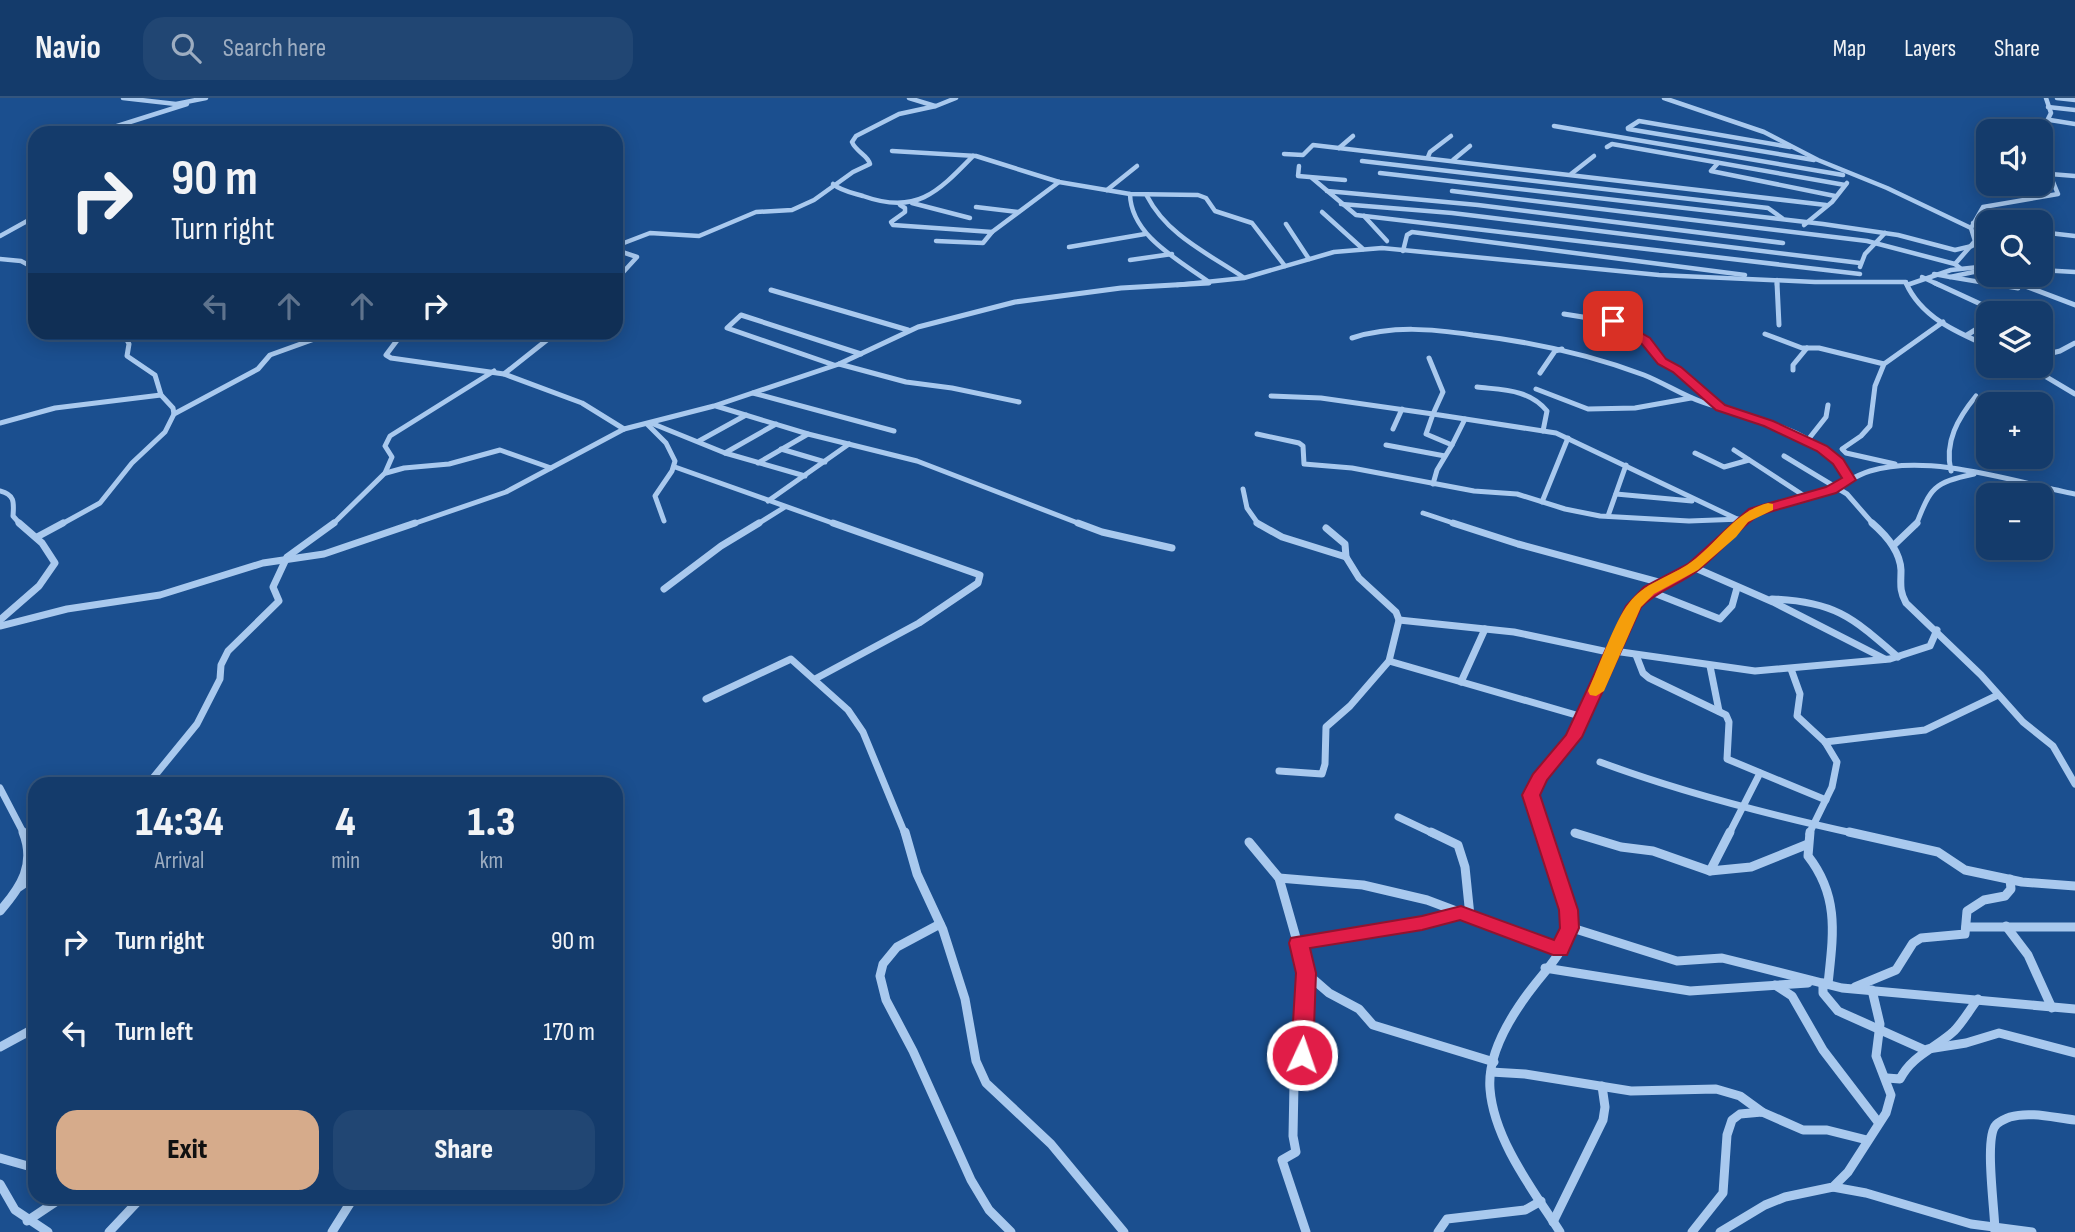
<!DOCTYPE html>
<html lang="en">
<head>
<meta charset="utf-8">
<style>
  :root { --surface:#143b6b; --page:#214673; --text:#f1f3f6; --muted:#9dadc1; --line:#33557e; --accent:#d6ab8b }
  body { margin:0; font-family:"Sofia Sans Condensed",sans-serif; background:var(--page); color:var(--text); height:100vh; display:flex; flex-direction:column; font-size:26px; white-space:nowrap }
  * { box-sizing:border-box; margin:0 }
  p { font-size:23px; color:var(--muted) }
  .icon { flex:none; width:38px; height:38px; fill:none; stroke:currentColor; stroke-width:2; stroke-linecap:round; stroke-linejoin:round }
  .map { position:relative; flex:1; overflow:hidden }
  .panel { position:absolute; left:28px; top:679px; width:595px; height:427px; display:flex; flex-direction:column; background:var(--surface); border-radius:21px; box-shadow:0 4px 18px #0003,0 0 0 2px var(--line) }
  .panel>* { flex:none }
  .top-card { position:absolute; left:28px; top:28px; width:595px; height:214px; border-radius:21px; box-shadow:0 4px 18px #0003,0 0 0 2px var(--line); background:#143b6b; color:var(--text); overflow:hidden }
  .controls { position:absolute; left:1976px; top:21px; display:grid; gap:14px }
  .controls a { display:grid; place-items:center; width:77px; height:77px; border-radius:14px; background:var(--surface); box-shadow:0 4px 18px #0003,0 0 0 2px var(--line); font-size:35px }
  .pin { position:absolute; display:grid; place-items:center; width:60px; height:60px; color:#fff; margin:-30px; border-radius:14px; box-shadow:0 4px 10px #0006 }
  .me { position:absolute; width:77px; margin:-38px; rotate:3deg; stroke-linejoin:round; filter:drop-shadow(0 0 5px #0008) }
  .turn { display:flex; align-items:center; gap:24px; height:147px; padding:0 28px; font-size:32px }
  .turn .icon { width:91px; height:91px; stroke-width:2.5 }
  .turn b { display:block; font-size:49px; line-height:60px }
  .lanes { display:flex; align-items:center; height:66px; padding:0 28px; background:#0003; justify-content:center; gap:35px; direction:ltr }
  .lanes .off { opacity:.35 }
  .eta { display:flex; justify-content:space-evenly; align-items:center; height:119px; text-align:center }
  .eta b { font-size:42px; font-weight:800; line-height:49px }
  .cta { display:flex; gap:14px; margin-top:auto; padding:14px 28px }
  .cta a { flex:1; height:80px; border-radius:21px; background:var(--accent); color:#111; font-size:28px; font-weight:800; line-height:80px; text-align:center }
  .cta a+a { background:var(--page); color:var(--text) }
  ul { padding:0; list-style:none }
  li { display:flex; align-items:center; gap:21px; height:91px; padding:0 28px }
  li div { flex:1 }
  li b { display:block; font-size:26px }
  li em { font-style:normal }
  header { display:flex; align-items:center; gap:42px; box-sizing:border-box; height:98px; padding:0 35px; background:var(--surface); border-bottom:2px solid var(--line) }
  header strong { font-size:33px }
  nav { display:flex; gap:38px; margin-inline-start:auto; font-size:24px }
  .search { width:490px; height:63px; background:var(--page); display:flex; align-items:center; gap:18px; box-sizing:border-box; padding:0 24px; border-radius:21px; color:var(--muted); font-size:26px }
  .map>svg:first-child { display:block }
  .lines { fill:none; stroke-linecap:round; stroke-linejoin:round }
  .minor-far3 { stroke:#a9c9ee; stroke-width:4.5 }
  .minor-far2 { stroke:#a9c9ee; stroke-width:5 }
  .minor-far1 { stroke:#a9c9ee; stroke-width:7 }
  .minor { stroke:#a9c9ee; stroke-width:9 }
  .route { fill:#e11d48; stroke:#92132f; stroke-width:2 }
  .slow { fill:#f59e0b }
</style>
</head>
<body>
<header>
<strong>Navio</strong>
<div class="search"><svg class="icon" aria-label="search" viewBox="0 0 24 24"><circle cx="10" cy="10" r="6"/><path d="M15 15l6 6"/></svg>Search here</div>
<nav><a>Map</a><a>Layers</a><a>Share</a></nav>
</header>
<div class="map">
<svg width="2075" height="1134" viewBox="0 0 2075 1134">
  <rect width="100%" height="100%" fill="#1b4f8f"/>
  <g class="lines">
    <!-- minor-far3 -->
    <g class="minor-far3">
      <polyline points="123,0 176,6 206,0"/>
      <polyline points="909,0 935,8"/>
      <polyline points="1664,0 1764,34 1818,62 1887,90 1971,130"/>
      <polyline points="2057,0 2075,2"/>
      <polyline points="2048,9 2075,12"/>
      <polyline points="2050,22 2075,26"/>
      <polyline points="1554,28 1843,77"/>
      <polyline points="1628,30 1639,23 1790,49"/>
      <polyline points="1628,31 1814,62"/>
      <polyline points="95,35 187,6"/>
      <polyline points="1607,49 1612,46 1845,87"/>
      <polyline points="1339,50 1353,38"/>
      <polyline points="892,53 976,58 1059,84 1130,96 1198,97 1206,100 1215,113 1252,125 1285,168"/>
      <polyline points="1284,56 1303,57 1313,47 1826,107"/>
      <polyline points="1428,59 1430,54 1451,38"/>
      <polyline points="1453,62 1470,48"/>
      <polyline points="1362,63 1768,110 1782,120"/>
      <polyline points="1718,65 1711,73 1835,98"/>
      <polyline points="1299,68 1298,78 1345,82"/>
      <polyline points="1380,75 1823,126 1898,137 1955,152 1972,148"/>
      <polyline points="1571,76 1594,58"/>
      <polyline points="2050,76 2075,78"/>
      <polyline points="1312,80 1356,117 1860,176"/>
      <path d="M833 86C841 93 853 95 863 98 916 117 937 95 973 58"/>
      <polyline points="1107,92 1137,68"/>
      <polyline points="1327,93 1478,107 1783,145"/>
      <polyline points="1452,93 1867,143 1955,166"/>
      <path d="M1130 96C1131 138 1179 162 1209 184"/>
      <path d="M1147 98C1167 137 1207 155 1243 179"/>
      <polyline points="912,105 970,120"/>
      <polyline points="1341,106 1452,115 1860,165"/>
      <polyline points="900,107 905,110 905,114 891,124 893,127 992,134"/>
      <polyline points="976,109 1018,114"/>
      <polyline points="1322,114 1363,151"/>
      <polyline points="1364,118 1387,143"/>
      <polyline points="1973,125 1988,127"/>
      <polyline points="1286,126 1309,161"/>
      <polyline points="1804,127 1832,104 1847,85"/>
      <polyline points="2040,134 2075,138"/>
      <polyline points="0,138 29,122"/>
      <polyline points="936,143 983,145 992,134 1059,84"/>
      <path d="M616 148 650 135 699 138 756 114 792 112 814 102 853 74 870 66C868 57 856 54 852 44L856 38 899 16 936 8 956 0"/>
      <polyline points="1069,149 1145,136"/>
      <polyline points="616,152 637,159 616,182"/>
      <polyline points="1403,153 1407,137 1412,134 1745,177"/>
      <polyline points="0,161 21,163 34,170 35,184"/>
      <polyline points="1130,162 1172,156"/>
      <polyline points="1860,169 1865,156 1885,135"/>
      <polyline points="1960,170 1955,166 1975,143 1971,130 1983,109 2058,96 2046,67 2049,49 2043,31 2051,15 2046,0"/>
      <polyline points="2040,172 2075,174"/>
      <polyline points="1934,176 1950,179 1983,172"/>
      <polyline points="1995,177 2021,187"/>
      <polyline points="1922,179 1939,187"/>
      <polyline points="1950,179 1998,187"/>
      <polyline points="1777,182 1777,187"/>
      <polyline points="1177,187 1244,180 1334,154 1382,150 1659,177 1815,184 1906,184"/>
      <polyline points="1907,187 1951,172 1988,168"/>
    </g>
    <!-- minor-far2 -->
    <g class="minor-far2">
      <polyline points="1777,185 1779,227"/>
      <path d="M1906 185C1921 219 1956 234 1988 248"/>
      <polyline points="1935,185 2000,215"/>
      <polyline points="1988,185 2018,190"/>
      <polyline points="2017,185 2075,207"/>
      <polyline points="771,192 908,232"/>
      <polyline points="1564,216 1620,225 1646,243 1662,263 1677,271 1717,307"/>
      <polyline points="396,234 401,237 386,257 391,260 504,276"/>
      <polyline points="557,234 504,276 582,305 624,331"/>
      <polyline points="1765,236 1802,250 1819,250 1884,266"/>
      <polyline points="1967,237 1988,224"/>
      <path d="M1352 240C1393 227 1432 231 1473 237 1533 244 1588 256 1644 277 1664 285 1682 297 1702 304 1752 322 1822 330 1849 381"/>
      <polyline points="2040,258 2060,253 2075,245"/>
      <polyline points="1429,260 1443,294 1433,316 1556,335 1737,421"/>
      <polyline points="839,266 906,284 952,290 1019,304"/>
      <polyline points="834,267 727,230 741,217 861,256"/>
      <polyline points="2028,268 2075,296"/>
      <polyline points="1793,272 1793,267 1807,250"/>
      <polyline points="1540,275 1555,253 1562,251"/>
      <path d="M1477 289C1503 292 1529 291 1547 313L1543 333"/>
      <polyline points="1536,291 1588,311 1635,310 1691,300"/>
      <polyline points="753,295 894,333"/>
      <polyline points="1271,298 1321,300 1433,316 1426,336 1452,347 1437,372 1433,386"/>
      <polyline points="716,308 808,336 917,363 1083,427"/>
      <polyline points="174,316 258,271 270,257 334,234"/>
      <polyline points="0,325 55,310 161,297"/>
      <polyline points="651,325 725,355 805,378"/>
      <polyline points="647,326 666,345 675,363 672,373 655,398 664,423"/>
      <polyline points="1393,331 1402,311"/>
      <polyline points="1257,336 1299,345 1303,348 1304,366 1352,370 1474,393 1517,396 1565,411 1600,418 1689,423 1742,421"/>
      <polyline points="699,343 746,317"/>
      <polyline points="1807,343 1826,319 1828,307"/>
      <polyline points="1386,347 1445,358"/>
      <polyline points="1452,347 1465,321"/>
      <polyline points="781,351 825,364"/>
      <polyline points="1734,352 1806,399"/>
      <polyline points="725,355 776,326"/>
      <polyline points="1695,355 1724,369 1749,362"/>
      <polyline points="1784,358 1847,396 1874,427"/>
      <polyline points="758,365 808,336"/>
      <polyline points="1895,366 1846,355 1842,351 1861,338 1870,328 1875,288 1884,266 1943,224"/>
      <polyline points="675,369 838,427"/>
      <path d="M1951 373C1944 344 1958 320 1976 298"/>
      <polyline points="386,375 404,370 449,366 500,352 551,370"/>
      <polyline points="1243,391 1247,410 1259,427"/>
      <path d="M0 393C15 397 14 404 13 418L21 427"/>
      <polyline points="1616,396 1692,403"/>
      <polyline points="768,403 849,346"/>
      <polyline points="1542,404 1568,340"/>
      <polyline points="1423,415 1459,427"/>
      <polyline points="1608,418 1626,367"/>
      <polyline points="60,427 100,405 132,365 165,334 174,316 173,310 161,297 155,277 127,258 129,246 123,234"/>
      <polyline points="332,427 385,375 392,359 385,348 390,338 494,273"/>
      <polyline points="410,427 506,394 624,331 714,308 839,266 918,229 1015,204 1121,190 1209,185"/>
      <polyline points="756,427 785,409"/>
      <path d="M1738 427C1761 407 1793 403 1822 395 1839 390 1853 378 1870 373 1930 355 2015 384 2075 396"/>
      <path d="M1916 427C1931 389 1933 385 1974 376"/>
    </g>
    <!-- minor-far1 -->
    <g class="minor-far1">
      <polyline points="1078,425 1102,434 1172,450"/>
      <polyline points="1257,425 1282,439 1346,459"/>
      <polyline points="1453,425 1518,446 1662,485"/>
      <path d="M1872 425C1886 437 1900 453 1901 472 1901 486 1899 492 1906 505L1981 577 2023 624 2053 648 2075 686"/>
      <polyline points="37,439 63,425"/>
      <polyline points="1894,447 1917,425"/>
      <polyline points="1693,469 1773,504 1885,561"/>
      <polyline points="664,491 721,448 759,425"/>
      <polyline points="1649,493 1720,521 1732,508 1737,490"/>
      <path d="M1772 501C1835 503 1853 520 1898 559"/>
      <polyline points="0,522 39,488 55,465 42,445 19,425"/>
      <polyline points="1399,522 1514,534 1613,555"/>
      <polyline points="0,528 67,511 160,497 263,465 324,456 415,425"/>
      <polyline points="1614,553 1755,573 1890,561 1930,548 1937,532"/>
      <polyline points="1636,557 1643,575 1649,580 1726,617 1729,624 1727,661 1826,702"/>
      <polyline points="1389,563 1583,619"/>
      <polyline points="1710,568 1719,613"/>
      <polyline points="1791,571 1800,596 1797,618 1825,644 1837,664 1832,689 1809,736"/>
      <polyline points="815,581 919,525 978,485 980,477 833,425"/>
      <polyline points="1461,584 1485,531"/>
      <polyline points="706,601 791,561 848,612 863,634 905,736"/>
      <polyline points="1825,644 1925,632 1998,597"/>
      <path d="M1600 664C1683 695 1770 717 1857 736"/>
      <polyline points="1279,673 1322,676 1325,666 1326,629 1350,608 1389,563 1399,522 1396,514 1359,480 1346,459 1345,446 1326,430"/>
      <polyline points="148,686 197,626 220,581 221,567 228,553 279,503 273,489 287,459 334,425"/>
      <polyline points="0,690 24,736"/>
      <polyline points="1398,719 1434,736"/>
      <polyline points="1575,735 1578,736"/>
      <polyline points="1544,736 1531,697 1540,680 1573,639 1634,508 1655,491 1701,463 1740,425"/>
      <polyline points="1729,736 1760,675"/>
    </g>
    <!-- minor -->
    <g class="minor">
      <polyline points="905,734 917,776 943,832 965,901 976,963 986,985 1051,1046 1124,1134"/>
      <polyline points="1431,734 1458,747 1465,769 1470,818"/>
      <path d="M1543 734C1555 763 1574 799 1569 831 1565 852 1548 870 1536 885 1513 914 1487 954 1490 991 1494 1042 1533 1092 1560 1134"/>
      <path d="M1810 734 1808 758C1840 799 1833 838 1828 886"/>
      <polyline points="1849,734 1938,754 1965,772 2022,784 2075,788"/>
      <polyline points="1575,735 1621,749 1653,753 1710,773 1751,769 1808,746"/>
      <polyline points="1249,744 1279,780 1306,875 1302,957 1306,974 1294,986 1293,1038 1296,1054 1282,1062 1306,1134"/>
      <polyline points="1710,773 1730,734"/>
      <polyline points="1279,780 1363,787 1427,802 1560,852"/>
      <polyline points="19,789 35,778"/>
      <path d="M0 813C21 789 36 766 23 734"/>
      <polyline points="940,826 897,849 883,866 880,878 886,902 913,953 971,1082 989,1112 1011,1134"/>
      <polyline points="2006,828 2028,857 2052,910"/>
      <polyline points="1569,829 1677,863 1722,860 1842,890 2075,911"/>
      <polyline points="1966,829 2075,829"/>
      <polyline points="1298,845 1422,825 1460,815"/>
      <polyline points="1545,870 1690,893 1808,885"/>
      <polyline points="1306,875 1329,895 1359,911 1373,927 1494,964"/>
      <polyline points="1823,885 1823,895 1838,913 1925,952"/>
      <polyline points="1775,887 1792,898 1823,952 1878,1024"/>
      <polyline points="1855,889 1896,872 1913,845 1921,840 1965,836 1967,813 1984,802 2005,798 2011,791 2010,781"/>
      <polyline points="0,949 35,930"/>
      <polyline points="1928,951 1966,945 1999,935 2075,955"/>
      <polyline points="1491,974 1525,976 1631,993 1716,991 1740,998 1762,1014"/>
      <path d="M1887 980 1900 981C1912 957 1936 950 1954 933 1963 924 1970 911 1978 901"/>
      <polyline points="0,1060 35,1070"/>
      <polyline points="0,1086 15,1112 48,1134"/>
      <polyline points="1833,1089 1866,1095 1971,1126 2032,1134"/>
      <polyline points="27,1123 63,1099"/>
      <polyline points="1553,1124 1603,1022 1605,1009 1602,988"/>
      <polyline points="109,1134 142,1099"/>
      <polyline points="332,1134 354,1099"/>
      <polyline points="1438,1134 1447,1121 1525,1112 1541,1103"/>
      <polyline points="1692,1134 1723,1095 1727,1037 1732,1022 1740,1016 1762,1014 1803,1032 1827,1032 1867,1042"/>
      <polyline points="1720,1134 1765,1107 1785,1099 1833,1089 1848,1074 1886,1015 1891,997 1876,958 1880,926 1872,892"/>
      <path d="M1995 1134C1995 1113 1984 1039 1996 1027 1998 1024 2007 1020 2010 1019 2030 1013 2055 1020 2075 1022"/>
    </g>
  </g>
  <!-- route -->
  <path class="route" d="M1609 221H1617L1650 240 1666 261 1681 269 1725 307 1773 323 1827 348 1843 361 1856 382 1836 395 1759 417C1739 430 1721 454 1701 470 1682 486 1659 491 1641 509L1582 639 1547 682 1540 697 1578 812 1579 830 1567 857H1553L1460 822 1422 832 1310 850 1316 875 1313 957 1309 963 1302 965 1295 963 1291 957 1296 875 1289 845 1291 840 1422 818 1461 808 1554 842 1560 830 1559 812 1522 697 1533 676 1566 637 1626 508 1644 489 1688 466 1749 411 1826 389 1842 380 1833 366 1817 353 1764 328 1716 312 1673 274 1658 266 1641 245 1609 225Z"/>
  <!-- slow -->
  <path class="slow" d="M1768 405 1773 406V412L1748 424 1736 439 1698 472 1654 496 1641 509 1604 593 1596 598 1590 597 1588 593C1598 571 1615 522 1629 505 1644 485 1667 480 1687 467 1716 448 1733 414 1768 405Z"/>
</svg>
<div class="controls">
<a><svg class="icon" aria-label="sound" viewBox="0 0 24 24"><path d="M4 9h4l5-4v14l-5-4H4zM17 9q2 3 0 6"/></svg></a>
<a><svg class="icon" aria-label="search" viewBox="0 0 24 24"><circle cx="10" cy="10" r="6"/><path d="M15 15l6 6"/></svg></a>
<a><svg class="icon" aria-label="layers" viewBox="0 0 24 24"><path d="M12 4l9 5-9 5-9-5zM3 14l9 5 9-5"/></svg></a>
<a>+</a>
<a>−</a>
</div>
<div class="pin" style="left:1613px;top:223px;background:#d93025"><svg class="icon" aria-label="arrive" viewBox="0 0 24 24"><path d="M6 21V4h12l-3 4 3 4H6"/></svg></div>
<svg class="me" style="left:1302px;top:957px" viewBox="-20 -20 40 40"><circle r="17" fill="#e11d48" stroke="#fff" stroke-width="3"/><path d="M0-11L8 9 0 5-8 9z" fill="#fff"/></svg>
<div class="top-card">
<div class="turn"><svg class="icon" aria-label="right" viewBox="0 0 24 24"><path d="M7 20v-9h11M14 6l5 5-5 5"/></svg><div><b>90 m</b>Turn right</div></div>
<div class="lanes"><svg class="icon off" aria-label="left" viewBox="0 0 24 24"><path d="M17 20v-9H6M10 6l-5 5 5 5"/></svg><svg class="icon off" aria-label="ahead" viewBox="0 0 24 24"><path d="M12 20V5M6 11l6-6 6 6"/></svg><svg class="icon off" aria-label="ahead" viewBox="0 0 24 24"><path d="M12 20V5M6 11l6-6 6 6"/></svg><svg class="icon" aria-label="right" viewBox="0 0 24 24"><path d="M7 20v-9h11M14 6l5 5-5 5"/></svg></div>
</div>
<section class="panel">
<div class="eta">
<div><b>14:34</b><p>Arrival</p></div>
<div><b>4</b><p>min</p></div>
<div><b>1.3</b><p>km</p></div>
</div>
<ul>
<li><svg class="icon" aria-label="right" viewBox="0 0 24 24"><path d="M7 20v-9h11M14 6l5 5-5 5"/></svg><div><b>Turn right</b></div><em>90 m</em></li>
<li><svg class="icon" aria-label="left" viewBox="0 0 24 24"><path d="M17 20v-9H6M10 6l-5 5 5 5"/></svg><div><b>Turn left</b></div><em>170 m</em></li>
</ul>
<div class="cta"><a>Exit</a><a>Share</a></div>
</section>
</div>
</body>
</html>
